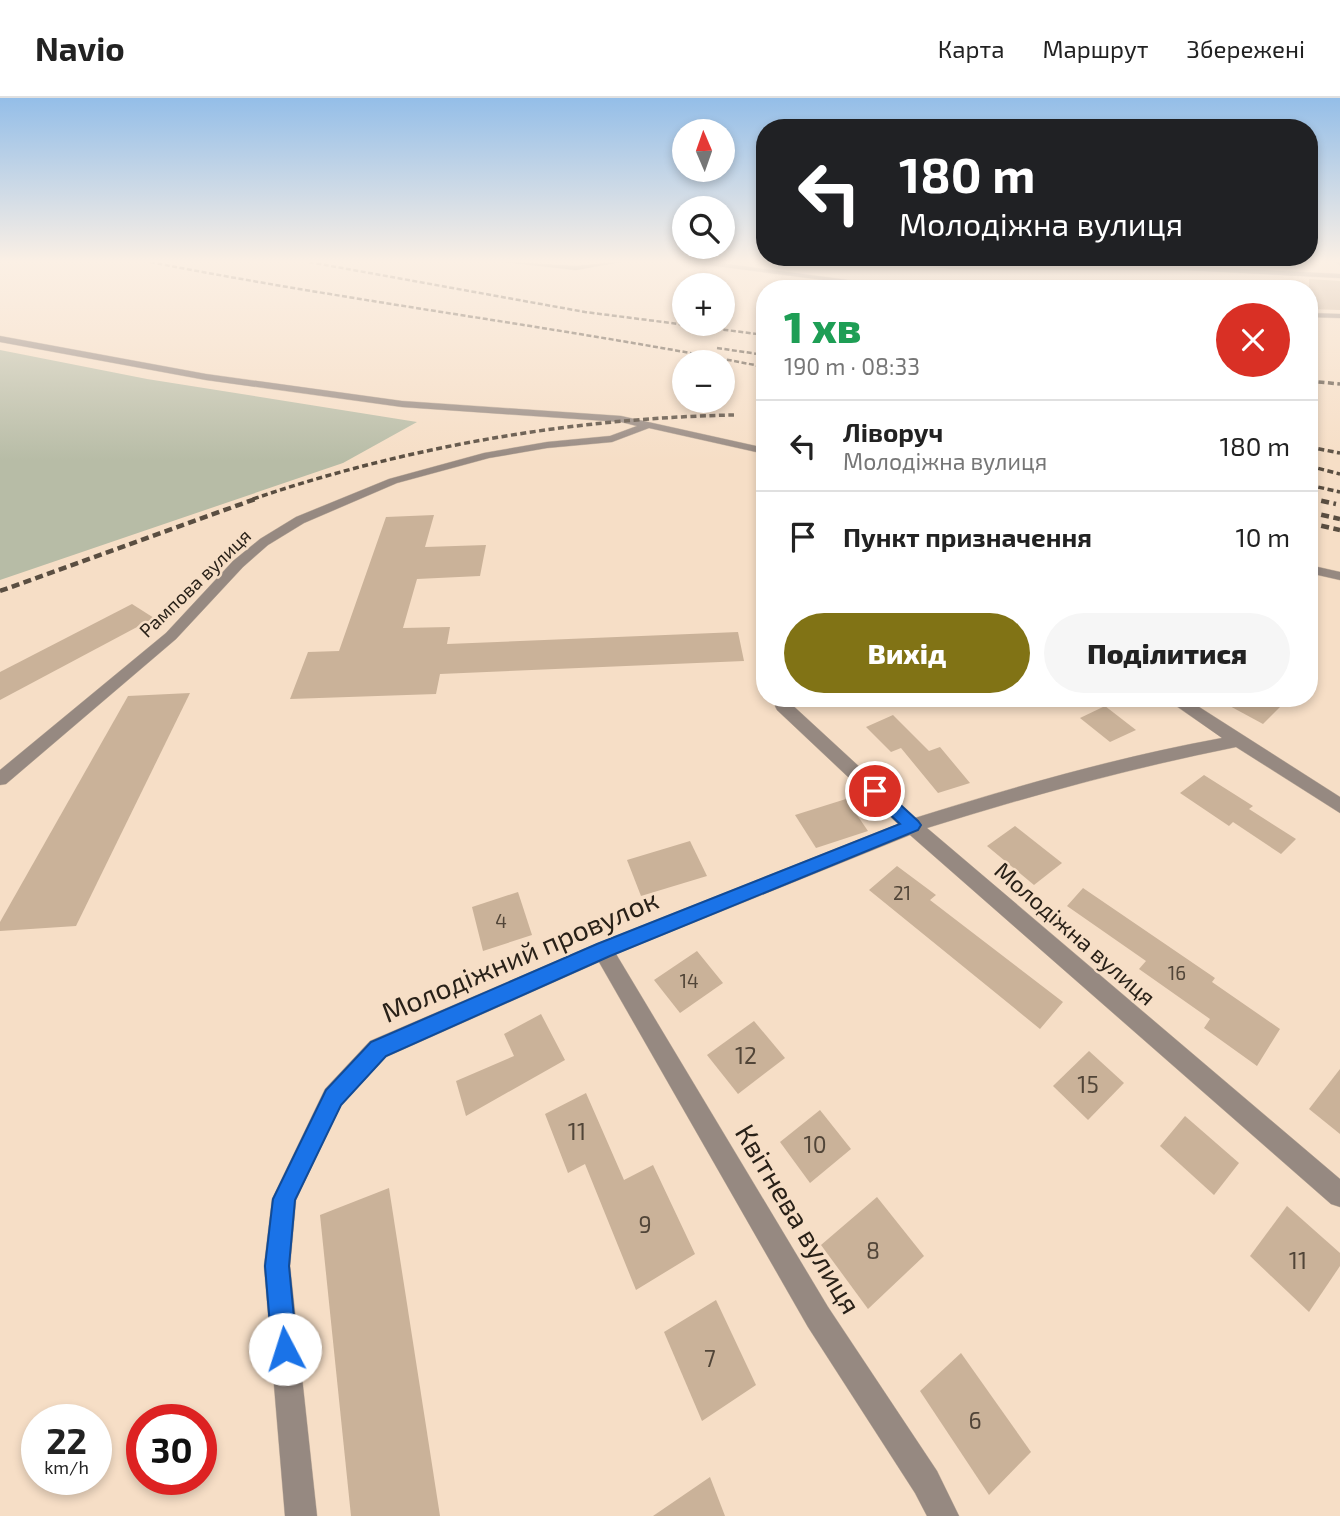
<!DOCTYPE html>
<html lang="uk">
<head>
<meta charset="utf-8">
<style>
  :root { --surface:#fff; --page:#f6f6f6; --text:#222; --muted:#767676; --line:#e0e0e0; --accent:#817315 }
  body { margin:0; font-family:"Exo 2",sans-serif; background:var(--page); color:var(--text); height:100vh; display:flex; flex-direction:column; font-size:26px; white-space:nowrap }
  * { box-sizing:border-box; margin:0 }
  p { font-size:23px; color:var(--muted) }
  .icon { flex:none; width:38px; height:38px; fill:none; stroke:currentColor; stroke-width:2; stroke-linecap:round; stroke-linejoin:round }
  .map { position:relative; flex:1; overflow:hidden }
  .side { position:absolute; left:756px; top:182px; width:562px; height:427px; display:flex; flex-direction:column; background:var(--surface); border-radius:28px; box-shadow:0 4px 10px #0003 }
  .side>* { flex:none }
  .banner { position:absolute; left:756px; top:21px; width:562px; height:147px; border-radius:28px; box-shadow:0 4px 10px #0003; background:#202124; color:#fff; overflow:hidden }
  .needle { width:46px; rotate:358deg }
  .tools { position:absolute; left:672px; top:21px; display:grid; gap:14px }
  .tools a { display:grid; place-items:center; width:63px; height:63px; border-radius:50%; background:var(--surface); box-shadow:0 4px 10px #0003; font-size:35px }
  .speed { position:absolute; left:21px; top:1306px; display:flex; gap:14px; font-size:35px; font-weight:700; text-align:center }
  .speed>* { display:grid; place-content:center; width:91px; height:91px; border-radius:50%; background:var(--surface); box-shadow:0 4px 10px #0003; line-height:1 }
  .speed small { font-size:18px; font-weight:400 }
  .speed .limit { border:10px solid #d22; background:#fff; color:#111 }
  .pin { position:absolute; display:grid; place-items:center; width:60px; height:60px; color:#fff; margin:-30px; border:4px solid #fff; border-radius:50%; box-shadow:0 2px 7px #0007 }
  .me { position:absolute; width:77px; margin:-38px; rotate:355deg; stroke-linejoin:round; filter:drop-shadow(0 0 5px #0008) }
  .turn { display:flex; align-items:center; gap:24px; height:147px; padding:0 28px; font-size:32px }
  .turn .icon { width:91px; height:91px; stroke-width:2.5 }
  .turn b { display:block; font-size:49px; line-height:60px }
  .round { display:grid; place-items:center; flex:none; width:74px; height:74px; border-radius:37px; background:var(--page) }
  .overview { display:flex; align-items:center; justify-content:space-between; height:119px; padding:0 28px }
  h1 { font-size:42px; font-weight:800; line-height:52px; color:#1e9e55 }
  .cta { display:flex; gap:14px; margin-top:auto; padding:14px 28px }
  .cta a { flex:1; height:80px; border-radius:42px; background:var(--accent); color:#fff; font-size:28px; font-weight:800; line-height:80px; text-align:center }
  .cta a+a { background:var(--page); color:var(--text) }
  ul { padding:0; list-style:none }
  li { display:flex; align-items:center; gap:21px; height:91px; padding:0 28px; border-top:2px solid var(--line) }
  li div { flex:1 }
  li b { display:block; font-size:26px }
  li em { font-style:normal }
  header { display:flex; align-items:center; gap:42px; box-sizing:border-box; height:98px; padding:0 35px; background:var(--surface); border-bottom:2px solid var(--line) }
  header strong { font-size:33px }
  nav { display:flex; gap:38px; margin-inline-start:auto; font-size:24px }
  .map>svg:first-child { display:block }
  .green { fill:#b7bca6 }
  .building { fill:#cab299 }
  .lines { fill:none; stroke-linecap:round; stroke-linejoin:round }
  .minor-casing { stroke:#d1bca7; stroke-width:1 }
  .minor { fill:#968981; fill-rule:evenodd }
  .rail-far2 { stroke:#5a4e41; stroke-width:2.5; stroke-dasharray:5 2.5; stroke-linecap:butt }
  .rail-far1 { stroke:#5a4e41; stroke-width:3.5; stroke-dasharray:6 3.5; stroke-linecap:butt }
  .rail { stroke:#5a4e41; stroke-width:4.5; stroke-dasharray:8 4.5; stroke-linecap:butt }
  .route { fill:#1a73e8; stroke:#114b97; stroke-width:2 }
  .labels { text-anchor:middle; stroke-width:5; stroke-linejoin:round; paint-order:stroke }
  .far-street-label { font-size:19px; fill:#292118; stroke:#f6dec6 }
  .number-label { font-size:19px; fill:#514538 }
  .street-label { font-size:23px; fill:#292118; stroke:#f6dec6 }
  .near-number-label { font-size:23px; fill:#514538 }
  .near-street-label { font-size:28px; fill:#292118; stroke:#f6dec6 }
</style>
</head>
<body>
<header>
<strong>Navio</strong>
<nav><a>Карта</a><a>Маршрут</a><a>Збережені</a></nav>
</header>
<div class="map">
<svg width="1340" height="1418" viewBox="0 0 1340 1418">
  <rect width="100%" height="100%" fill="#f6dec6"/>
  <!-- green -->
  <polygon class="green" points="0,252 147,281 417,324 343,365 0,482"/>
  <!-- building -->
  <g class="building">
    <polygon points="1309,181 1340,183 1340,212 1309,211"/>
    <polygon points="434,417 425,449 486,447 480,478 417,481 403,530 450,529 447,546 738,534 744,563 440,576 436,596 290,601 308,554 339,553 386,419"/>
    <polygon points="132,506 154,520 0,602 0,574"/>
    <polygon points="190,595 76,828 0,833 0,824 128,598"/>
    <polygon points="1215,600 1289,600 1263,626"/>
    <polygon points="1105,608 1136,632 1110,644 1080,620"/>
    <polygon points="893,617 929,653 940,649 970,685 938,695 901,650 891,654 866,629"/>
    <polygon points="1204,677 1253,708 1249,711 1296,741 1281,756 1233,724 1229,728 1180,695"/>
    <polygon points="846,701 868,733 816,750 795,717"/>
    <polygon points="1015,728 1062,765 1034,787 987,748"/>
    <polygon points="690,743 707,778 641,798 627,762"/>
    <polygon points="897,768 936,797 930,802 1063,904 1040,931 869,792"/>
    <polygon points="1083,790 1215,880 1212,884 1280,931 1257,968 1204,930 1210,921 1139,871 1146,863 1067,808"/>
    <polygon points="518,794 532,837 483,853 472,809"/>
    <polygon points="697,853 723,885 680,915 654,882"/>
    <polygon points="541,916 565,962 466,1018 456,983 514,958 504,936"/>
    <polygon points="754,923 785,960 738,996 707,957"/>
    <polygon points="1089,953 1124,985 1088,1022 1053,988"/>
    <polygon points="1340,971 1340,1036 1309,1011"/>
    <polygon points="586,995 624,1082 653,1067 695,1156 636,1192 585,1066 568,1075 545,1016"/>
    <polygon points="820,1012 851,1051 810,1085 780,1044"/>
    <polygon points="1185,1018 1239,1065 1214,1097 1160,1048"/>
    <polygon points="389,1090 440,1418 351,1418 320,1117"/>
    <polygon points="877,1099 924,1158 868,1211 821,1147"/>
    <polygon points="1287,1108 1340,1155 1340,1168 1309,1214 1250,1158"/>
    <polygon points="716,1202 756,1287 702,1323 664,1234"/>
    <polygon points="961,1255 1031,1354 989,1397 920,1293"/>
    <polygon points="710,1379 725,1418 653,1418"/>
  </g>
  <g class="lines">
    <!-- minor casing -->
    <g class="minor-casing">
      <g id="minor">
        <polygon points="505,164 576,168 620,164 576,172"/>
        <polygon points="686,164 711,164 917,191 892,191"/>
        <polygon points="892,164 1185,168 1340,176 1340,180 1185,172 953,171"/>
        <polygon points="1336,164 1340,164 1340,167"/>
        <polygon points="1309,215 1340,216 1340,220 1309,219"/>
        <polygon points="0,238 206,276 402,303 621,318 765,350 765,356 649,330 612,344 547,350 489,360 397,385 304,425 268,447 243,469 176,541 6,686 0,687 0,672 166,535 233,463 260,441 296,419 389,381 484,355 547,344 610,338 637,328 621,324 402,309 206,282 0,244"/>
        <polygon points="1309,467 1340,474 1340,482 1309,475"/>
        <path d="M1165 600H1185L1340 699V715L1236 649C1131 670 1029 698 927 730L1340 1081V1109L1331 1106 910 737 616 856 828 1209 937 1373 959 1418H927L915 1395 808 1229 599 864 386 959 341 1007 296 1102 290 1168 317 1418H285L264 1168 272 1101 325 991 370 943 596 846 898 726 777 612 775 608 777 604H789L915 720C1017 688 1118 659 1222 640Z"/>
      </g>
    </g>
    <!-- minor -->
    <use href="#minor" class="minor"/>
    <!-- rail-far2 -->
    <g class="rail-far2">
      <path d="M150 164C354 204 561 229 765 269"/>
      <polyline points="309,164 585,214 765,237"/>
      <polyline points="717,250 765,257"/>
    </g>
    <!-- rail-far1 -->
    <g class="rail-far1">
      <polyline points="756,267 765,269"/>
      <polyline points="1309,283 1340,286"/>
      <polyline points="1309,349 1340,355"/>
      <polyline points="1309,368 1340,376"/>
      <polyline points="1309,387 1340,394"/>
      <polyline points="1309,400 1315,401"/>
      <path d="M253 401C405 349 573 320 734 317"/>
    </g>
    <!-- rail -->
    <g class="rail">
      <polyline points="1309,400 1336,406"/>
      <polyline points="1309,414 1340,421"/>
      <polyline points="1309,425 1340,432"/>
      <polyline points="0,493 258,400"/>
    </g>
  </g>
  <!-- sky -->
  <linearGradient id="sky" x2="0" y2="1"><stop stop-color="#94bee8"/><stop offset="0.45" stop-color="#fbf0e5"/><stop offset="1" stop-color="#fbf0e5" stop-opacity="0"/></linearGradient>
  <rect width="1340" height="363" fill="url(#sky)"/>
  <!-- route -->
  <polygon class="route" points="875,687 881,689 918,723 921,727 918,732 610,858 386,958 341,1007 295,1102 289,1168 297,1251 294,1260 285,1264 276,1260 272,1251 265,1168 273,1101 326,992 371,944 597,846 900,726 870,698 868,693 870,689"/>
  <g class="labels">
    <!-- far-street labels -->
    <g class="far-street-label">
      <text transform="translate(195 485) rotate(-44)" y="7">Рампова вулиця</text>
    </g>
    <!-- number labels -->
    <g class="number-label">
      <text x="902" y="802">21</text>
      <text x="501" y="830">4</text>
      <text x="1177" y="882">16</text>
      <text x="689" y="890">14</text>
    </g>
    <!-- street labels -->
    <g class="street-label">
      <text transform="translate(1075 836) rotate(41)" y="8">Молодіжна вулиця</text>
    </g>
    <!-- near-number labels -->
    <g class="near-number-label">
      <text x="746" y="966">12</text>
      <text x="1088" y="995">15</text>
      <text x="577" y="1042">11</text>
      <text x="815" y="1055">10</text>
      <text x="645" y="1135">9</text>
      <text x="873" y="1161">8</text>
      <text x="1298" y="1171">11</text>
      <text x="710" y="1269">7</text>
      <text x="975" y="1331">6</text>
    </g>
    <!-- near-street labels -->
    <g class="near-street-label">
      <text transform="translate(520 858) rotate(-23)" y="10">Молодіжний провулок</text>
      <text transform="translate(798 1121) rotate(59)" y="10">Квітнева вулиця</text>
    </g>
  </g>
</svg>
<div class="tools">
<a><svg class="needle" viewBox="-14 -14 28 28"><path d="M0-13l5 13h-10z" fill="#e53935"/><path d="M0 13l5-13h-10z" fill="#767676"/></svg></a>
<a><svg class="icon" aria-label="search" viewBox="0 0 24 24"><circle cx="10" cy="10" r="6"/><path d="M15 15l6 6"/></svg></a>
<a>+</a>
<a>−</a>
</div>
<div class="speed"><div>22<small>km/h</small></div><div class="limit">30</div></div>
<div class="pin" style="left:875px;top:693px;background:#d93025"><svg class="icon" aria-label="arrive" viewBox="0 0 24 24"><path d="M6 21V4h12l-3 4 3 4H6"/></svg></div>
<svg class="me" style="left:285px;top:1251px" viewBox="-20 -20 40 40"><circle r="19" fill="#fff"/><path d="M0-13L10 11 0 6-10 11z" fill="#1a73e8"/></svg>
<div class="banner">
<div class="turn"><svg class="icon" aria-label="left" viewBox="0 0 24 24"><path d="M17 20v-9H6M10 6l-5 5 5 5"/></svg><div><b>180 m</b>Молодіжна вулиця</div></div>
</div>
<section class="side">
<div class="overview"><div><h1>1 хв</h1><p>190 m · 08:33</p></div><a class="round" style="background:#d93025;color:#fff"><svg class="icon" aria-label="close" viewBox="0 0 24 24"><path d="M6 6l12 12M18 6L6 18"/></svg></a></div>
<ul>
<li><svg class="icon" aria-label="left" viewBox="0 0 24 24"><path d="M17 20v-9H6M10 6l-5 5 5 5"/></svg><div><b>Ліворуч</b><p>Молодіжна вулиця</p></div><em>180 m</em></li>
<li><svg class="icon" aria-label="arrive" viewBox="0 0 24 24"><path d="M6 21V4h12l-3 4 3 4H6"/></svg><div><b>Пункт призначення</b></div><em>10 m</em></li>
</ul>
<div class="cta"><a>Вихід</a><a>Поділитися</a></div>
</section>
</div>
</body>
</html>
